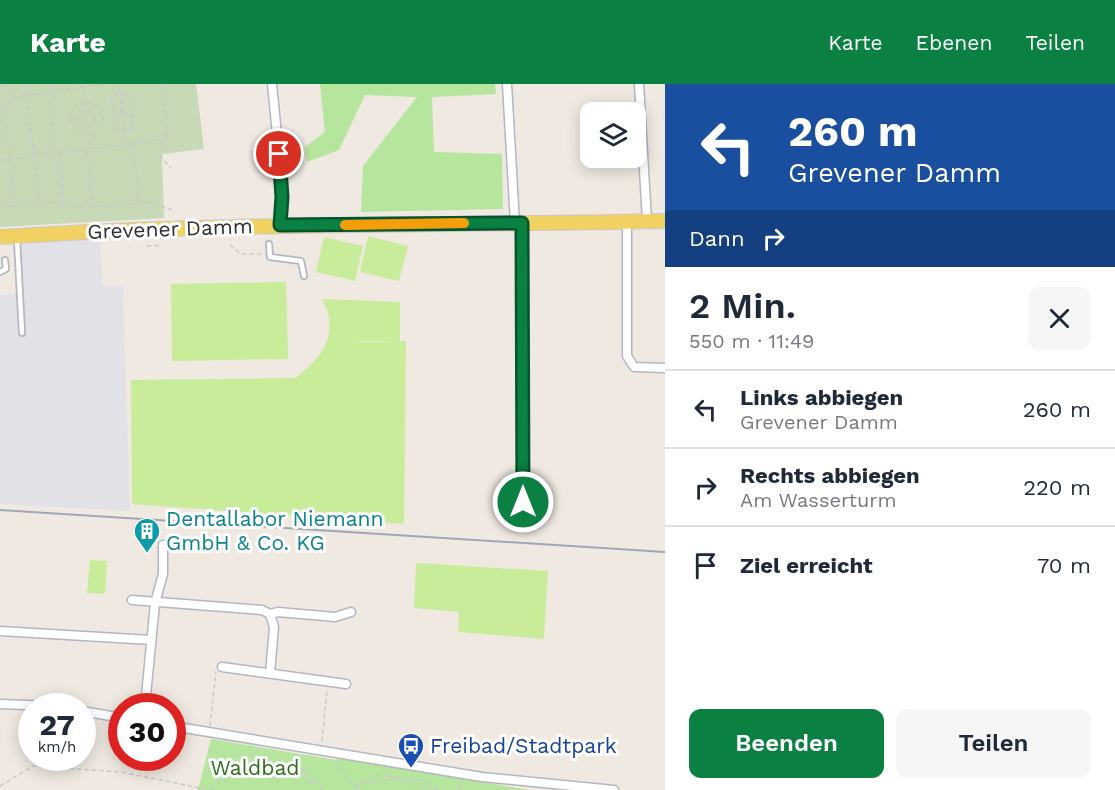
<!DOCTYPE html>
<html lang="de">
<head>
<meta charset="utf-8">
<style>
  :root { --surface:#fff; --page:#f6f6f7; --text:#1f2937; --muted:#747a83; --line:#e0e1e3; --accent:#0b8043 }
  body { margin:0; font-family:"Work Sans",sans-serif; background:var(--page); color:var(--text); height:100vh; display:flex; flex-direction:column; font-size:22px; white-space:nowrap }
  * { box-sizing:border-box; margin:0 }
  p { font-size:20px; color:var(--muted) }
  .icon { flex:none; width:33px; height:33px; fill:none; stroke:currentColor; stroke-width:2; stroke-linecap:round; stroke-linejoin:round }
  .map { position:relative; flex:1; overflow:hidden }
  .side { display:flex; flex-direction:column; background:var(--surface); width:450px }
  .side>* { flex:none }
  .guide { background:#1a4fa0; color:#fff; overflow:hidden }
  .buttons { position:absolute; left:580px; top:18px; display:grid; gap:12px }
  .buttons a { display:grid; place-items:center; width:66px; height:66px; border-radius:12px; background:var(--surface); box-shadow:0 3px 15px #0003; font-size:30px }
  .speed { position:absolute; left:18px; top:609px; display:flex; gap:12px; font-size:30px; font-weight:700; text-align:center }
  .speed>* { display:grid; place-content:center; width:78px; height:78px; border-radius:50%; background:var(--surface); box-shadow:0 3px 15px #0003; line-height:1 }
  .speed small { font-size:15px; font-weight:400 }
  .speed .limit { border:9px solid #d22; background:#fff; color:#111 }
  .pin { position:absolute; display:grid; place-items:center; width:51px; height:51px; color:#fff; margin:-26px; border:3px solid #fff; border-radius:50%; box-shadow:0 2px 6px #0007 }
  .me { position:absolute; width:66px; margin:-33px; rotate:0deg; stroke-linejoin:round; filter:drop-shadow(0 0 4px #0008) }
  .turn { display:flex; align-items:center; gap:21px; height:126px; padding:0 24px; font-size:27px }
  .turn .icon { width:78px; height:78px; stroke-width:2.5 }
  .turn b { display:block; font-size:42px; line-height:51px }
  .then { display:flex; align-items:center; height:57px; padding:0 24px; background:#0003; gap:12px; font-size:22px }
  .round { display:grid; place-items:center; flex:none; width:63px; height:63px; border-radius:12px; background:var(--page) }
  .overview { display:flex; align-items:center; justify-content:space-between; height:102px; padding:0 24px }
  h1 { font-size:36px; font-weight:600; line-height:45px }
  .button { display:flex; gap:12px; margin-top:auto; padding:12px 24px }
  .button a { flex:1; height:69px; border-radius:12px; background:var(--accent); color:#fff; font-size:24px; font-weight:600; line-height:69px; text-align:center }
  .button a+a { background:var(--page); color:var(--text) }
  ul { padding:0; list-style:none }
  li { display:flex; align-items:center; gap:18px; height:78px; padding:0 24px; border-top:2px solid var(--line) }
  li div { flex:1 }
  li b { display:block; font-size:22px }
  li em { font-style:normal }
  header { display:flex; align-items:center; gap:36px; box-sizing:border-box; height:84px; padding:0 30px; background:var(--accent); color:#fff }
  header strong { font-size:28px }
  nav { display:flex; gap:33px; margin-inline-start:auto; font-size:21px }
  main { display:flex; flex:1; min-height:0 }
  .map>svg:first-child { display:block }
  .industrial { fill:#e3e1e8 }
  .green { fill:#b6e59e }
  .cemetery { fill:#c8d9b8 }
  .pitch { fill:#c9ec9a }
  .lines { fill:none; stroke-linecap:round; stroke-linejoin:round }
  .service-casing { stroke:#b4b7c1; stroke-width:8 }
  .minor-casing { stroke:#b4b7c1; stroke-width:11 }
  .primary-casing { stroke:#c9c9c9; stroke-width:16 }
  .path { stroke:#c9c9c9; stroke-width:1.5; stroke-dasharray:4.5 3; stroke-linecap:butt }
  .service { stroke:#fff; stroke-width:4.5 }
  .minor { stroke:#fff; stroke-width:8 }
  .primary { stroke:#f2d163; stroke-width:14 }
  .rail { stroke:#a3a6b8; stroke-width:2 }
  .route-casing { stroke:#07532c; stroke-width:15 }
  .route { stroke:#0b8043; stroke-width:10 }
  .slow { stroke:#f59e0b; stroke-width:10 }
  .labels { text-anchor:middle; stroke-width:6; stroke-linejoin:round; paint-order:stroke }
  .street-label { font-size:21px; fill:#2e2e2e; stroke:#fff }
  .culture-label { font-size:21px; fill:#0d838f; stroke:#fff; text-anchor:start }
  .transit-label { font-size:21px; fill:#164399; stroke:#fff; text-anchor:start }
  .park-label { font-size:21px; fill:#2c6e1b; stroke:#fff }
</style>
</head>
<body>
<header>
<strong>Karte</strong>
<nav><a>Karte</a><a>Ebenen</a><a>Teilen</a></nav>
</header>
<main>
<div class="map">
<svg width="665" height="706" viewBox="0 0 665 706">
  <rect width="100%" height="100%" fill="#efe9e1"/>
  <!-- industrial -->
  <polygon class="industrial" points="100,155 103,202 123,202 130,427 0,420 0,211 22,209 20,159"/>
  <!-- green -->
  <g class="green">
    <polygon points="320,0 495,0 496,10 432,13 434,68 502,70 503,125 361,128 363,82 417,13 365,11 339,66 307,78 305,63 325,48"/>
    <polygon points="211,655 336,676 337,673 529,706 198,706"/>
  </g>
  <!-- cemetery -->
  <polygon class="cemetery" points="0,0 196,0 204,65 162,70 164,134 0,143"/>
  <!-- pitch -->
  <g class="pitch">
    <polygon points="368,152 408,162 399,197 360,188"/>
    <polygon points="324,153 363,162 355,197 316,188"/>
    <polygon points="286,198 288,275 172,277 171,200"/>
    <path d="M322 215 400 218V257H360L359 255V258L406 257 404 440 132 420 131 296 295 294C322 274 341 249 322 215Z"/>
    <polygon points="90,476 107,477 105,510 87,509"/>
    <polygon points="416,479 548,487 544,555 458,548 459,528 414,524"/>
  </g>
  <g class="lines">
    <!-- service casing -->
    <g class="service-casing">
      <g id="service">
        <polyline points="17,155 22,249"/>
        <polyline points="269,160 270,173 301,177 304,192"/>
        <polyline points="0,188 6,185 5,176"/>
      </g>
    </g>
    <!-- minor casing -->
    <g class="minor-casing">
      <g id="minor">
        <polyline points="272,0 281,91 280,141"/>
        <polyline points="507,0 515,139"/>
        <polyline points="639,0 647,137"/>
        <polyline points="627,137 627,272 634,283 665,284"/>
        <polyline points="522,139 523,418"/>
        <polyline points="132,516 262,526 270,530 278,528 335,533 351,528"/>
        <polyline points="0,547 151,556"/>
        <polyline points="222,583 346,600"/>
        <polyline points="270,589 274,543 270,530"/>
        <polyline points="0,620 54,622"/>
        <polyline points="145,622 155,519 163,490 163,461"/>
        <polyline points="82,627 122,634"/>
        <polyline points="172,642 482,693 614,706"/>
      </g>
    </g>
    <!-- primary casing -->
    <g class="primary-casing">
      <path id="primary" d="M0 153C221 138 443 142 665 137"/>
    </g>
    <!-- path -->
    <g class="path">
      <polyline points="25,0 40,118"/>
      <polyline points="51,0 52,7"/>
      <polyline points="119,0 122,25"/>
      <polyline points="0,1 10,4 14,13 11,21 0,24"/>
      <polyline points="83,3 91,64"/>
      <polyline points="49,8 55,68"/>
      <polygon points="125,9 129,12 133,41 130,46 120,48 116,45 112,15 115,11"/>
      <polyline points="14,13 105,0"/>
      <circle cx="87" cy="34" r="16"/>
      <polyline points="4,24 15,122"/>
      <circle cx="87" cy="34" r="8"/>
      <polyline points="123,33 119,30 122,26 126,29 123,33 126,59"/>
      <polyline points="164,56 161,73 171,84"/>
      <polyline points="133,60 139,118"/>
      <polyline points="87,67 93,122"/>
      <polyline points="60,70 64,116"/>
      <polyline points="0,76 168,55 161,0"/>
      <polyline points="0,123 64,117 79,124 155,118 167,125 172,125"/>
      <polyline points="230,161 241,170 265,170"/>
      <polyline points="147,162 162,161"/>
      <polyline points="210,642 216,587"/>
      <polyline points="322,657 327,605"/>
      <polyline points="294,670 310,700"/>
      <polyline points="338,677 338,683 352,701 393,695 439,706"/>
      <polyline points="299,691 309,686"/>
      <polyline points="310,698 316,695 322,706"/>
      <polyline points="364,700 370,693 387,689 393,695 401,692 427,698 430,706"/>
      <polyline points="0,702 33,682 121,688 205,705 212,704 259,665"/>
      <polyline points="354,703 362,706"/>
      <polyline points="459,706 462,698"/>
    </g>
    <!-- service -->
    <use href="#service" class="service"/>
    <!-- minor -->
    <use href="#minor" class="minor"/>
    <!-- primary -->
    <use href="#primary" class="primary"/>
    <!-- rail -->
    <polyline class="rail" points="0,426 665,468"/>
  </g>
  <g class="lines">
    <!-- route casing -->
    <g class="route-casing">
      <polyline id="route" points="279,70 282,113 280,141 522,139 523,418"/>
    </g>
    <!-- route -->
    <use href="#route" class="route"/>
    <!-- slow -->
    <polyline class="slow" points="345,141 464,139"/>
  </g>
  <!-- icons -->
  <defs>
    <g id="building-pin" transform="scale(1.35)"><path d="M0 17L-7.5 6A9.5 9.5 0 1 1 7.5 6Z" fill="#0f9aa8" stroke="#fff"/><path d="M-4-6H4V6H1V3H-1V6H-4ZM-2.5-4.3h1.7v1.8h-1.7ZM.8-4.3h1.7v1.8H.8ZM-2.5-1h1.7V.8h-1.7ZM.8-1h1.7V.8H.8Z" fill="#fff"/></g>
    <g id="bus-pin" transform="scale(1.35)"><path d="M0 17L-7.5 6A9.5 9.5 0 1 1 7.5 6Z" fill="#1a4fb4" stroke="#fff"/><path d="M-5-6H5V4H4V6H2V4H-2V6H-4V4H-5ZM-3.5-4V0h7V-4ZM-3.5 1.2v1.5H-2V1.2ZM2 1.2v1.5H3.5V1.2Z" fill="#fff"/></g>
  </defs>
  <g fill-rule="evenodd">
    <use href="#building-pin" x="147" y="447"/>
    <use href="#bus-pin" x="411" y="662"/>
  </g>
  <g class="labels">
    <!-- street labels -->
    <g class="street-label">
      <text transform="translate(170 145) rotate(-2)" y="7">Grevener Damm</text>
    </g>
    <!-- culture labels -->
    <g class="culture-label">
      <text x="166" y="442">Dentallabor Niemann<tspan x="166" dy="24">GmbH &amp; Co. KG</tspan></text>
    </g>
    <!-- transit labels -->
    <g class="transit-label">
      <text x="430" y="669">Freibad/Stadtpark</text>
    </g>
    <!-- park labels -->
    <g class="park-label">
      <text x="255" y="691">Waldbad</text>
    </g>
  </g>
</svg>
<div class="buttons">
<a><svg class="icon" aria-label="layers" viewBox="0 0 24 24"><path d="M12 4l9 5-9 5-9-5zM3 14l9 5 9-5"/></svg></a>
</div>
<div class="speed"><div>27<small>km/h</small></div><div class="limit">30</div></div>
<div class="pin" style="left:279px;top:70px;background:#d93025"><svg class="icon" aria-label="arrive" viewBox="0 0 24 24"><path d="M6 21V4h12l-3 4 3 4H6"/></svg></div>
<svg class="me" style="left:523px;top:418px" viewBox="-20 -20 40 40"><circle r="17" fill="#0b8043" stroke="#fff" stroke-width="3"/><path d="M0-11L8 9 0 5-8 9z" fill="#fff"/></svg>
</div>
<section class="side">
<div class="guide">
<div class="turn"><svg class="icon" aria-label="left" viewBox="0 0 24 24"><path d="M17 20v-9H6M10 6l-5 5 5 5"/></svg><div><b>260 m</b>Grevener Damm</div></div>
<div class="then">Dann<svg class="icon" aria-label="right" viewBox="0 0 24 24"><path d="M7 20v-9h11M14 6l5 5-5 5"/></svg></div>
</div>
<div class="overview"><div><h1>2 Min.</h1><p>550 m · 11:49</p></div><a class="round"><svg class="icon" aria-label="close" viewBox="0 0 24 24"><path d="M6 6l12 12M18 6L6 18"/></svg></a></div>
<ul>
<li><svg class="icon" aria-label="left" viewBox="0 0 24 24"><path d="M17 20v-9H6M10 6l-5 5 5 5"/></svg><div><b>Links abbiegen</b><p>Grevener Damm</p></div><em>260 m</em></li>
<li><svg class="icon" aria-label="right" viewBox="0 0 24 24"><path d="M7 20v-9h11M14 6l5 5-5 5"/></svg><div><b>Rechts abbiegen</b><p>Am Wasserturm</p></div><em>220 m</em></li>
<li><svg class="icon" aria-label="arrive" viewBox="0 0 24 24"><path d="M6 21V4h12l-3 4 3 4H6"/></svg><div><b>Ziel erreicht</b></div><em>70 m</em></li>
</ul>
<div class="button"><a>Beenden</a><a>Teilen</a></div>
</section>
</main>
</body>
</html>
